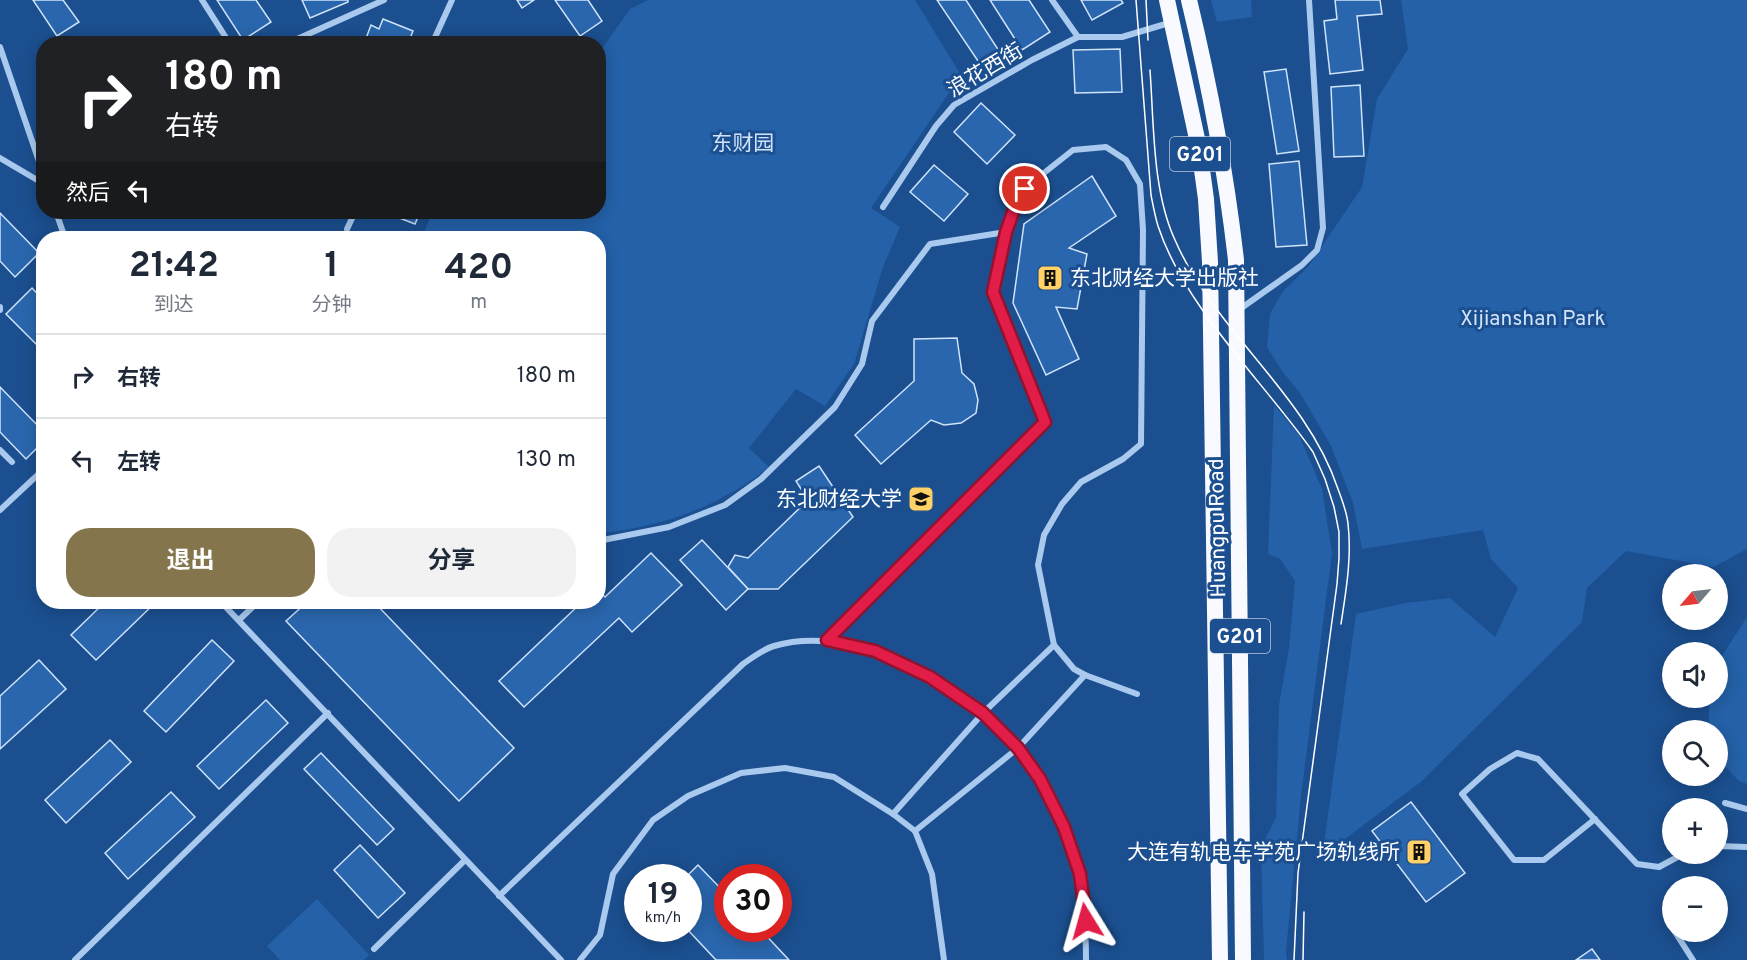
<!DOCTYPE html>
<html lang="zh">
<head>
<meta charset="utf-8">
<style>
  :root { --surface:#fff; --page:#f2f2f3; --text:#1f2937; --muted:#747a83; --line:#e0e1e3; --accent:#84754c }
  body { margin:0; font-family:Overpass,"Noto Sans SC",sans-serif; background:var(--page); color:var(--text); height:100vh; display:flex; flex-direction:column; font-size:22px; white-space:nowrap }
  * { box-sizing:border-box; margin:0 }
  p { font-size:20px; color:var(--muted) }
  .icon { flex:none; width:33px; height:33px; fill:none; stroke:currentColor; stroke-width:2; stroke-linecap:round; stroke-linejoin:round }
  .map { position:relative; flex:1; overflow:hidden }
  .panel { position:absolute; left:36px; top:231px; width:570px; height:378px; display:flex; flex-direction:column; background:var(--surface); border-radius:24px; box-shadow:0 3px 15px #0003 }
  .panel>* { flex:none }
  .hud { position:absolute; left:36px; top:36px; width:570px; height:183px; border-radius:24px; box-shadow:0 3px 15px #0003; background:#202124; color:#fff; overflow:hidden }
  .needle { width:39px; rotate:242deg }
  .controls { position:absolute; left:1662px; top:564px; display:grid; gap:12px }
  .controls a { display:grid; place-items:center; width:66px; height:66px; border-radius:50%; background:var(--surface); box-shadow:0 3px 15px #0003; font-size:30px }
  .speed { position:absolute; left:624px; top:864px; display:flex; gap:12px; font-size:30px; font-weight:700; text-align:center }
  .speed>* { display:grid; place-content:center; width:78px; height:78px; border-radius:50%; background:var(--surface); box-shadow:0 3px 15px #0003; line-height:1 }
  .speed small { font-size:15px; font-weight:400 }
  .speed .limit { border:9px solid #d22; background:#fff; color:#111 }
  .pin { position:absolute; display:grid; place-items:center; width:51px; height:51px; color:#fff; margin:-26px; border:3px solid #fff; border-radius:50%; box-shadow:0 2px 6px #0007 }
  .me { position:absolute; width:66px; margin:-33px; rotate:352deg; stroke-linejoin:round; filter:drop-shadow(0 0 4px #0008) }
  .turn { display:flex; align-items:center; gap:21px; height:126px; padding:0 30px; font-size:27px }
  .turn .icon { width:78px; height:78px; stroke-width:2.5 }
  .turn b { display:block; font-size:42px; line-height:51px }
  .then { display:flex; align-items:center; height:57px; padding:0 30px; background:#0003; gap:12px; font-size:22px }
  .eta { display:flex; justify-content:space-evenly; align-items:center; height:102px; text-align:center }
  .eta b { font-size:36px; font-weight:700; line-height:42px }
  .button { display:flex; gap:12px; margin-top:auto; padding:12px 30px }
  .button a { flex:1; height:69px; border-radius:24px; background:var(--accent); color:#fff; font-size:24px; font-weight:700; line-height:69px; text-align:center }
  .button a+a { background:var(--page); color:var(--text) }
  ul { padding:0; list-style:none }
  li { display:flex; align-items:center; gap:18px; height:84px; padding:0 30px; border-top:2px solid var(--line) }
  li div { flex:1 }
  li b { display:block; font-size:22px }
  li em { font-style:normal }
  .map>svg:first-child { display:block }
  .green { fill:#2461a8 }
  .building { fill:#2a66ad; stroke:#cfe3fa; stroke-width:1.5 }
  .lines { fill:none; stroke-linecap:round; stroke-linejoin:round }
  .minor { stroke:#a9c9ee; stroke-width:6 }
  .trunk { stroke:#f8faff; stroke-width:16 }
  .tram { stroke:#fff; stroke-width:1.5 }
  .route-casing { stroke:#92132f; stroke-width:15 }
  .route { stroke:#e11d48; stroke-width:10 }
  .labels { text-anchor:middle; stroke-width:6; stroke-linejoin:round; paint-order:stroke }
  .shield { fill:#1b4f8f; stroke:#bbcadd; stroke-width:1.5 }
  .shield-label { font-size:20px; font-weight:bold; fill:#fff }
  .street-label { font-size:21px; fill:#fff; stroke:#1b4f8f }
  .park-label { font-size:21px; fill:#cfe3fa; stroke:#1b4f8f }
  .poi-label { font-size:21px; fill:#fff; stroke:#1b4f8f; text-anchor:end }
</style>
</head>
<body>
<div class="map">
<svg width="1747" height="960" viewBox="0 0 1747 960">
  <rect width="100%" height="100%" fill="#1b4f8f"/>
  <!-- green -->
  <g class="green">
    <path d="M648 0H915L961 75 871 208 900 227 883 267 854 364 825 406 796 389 749 448 769 467C721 506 660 528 599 533L598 238H422L432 212H598L599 53 630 9Z"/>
    <polygon points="1211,0 1251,0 1252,17 1217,22"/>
    <polygon points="1401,0 1747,0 1747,549 1714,567 1626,551 1587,588 1582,622 1422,781 1337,845 1324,843 1356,614 1405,603 1450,598 1495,637 1518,588 1491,559 1483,530 1362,549 1353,503 1331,446 1300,393 1282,371 1267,347 1270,314 1283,291 1308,267 1362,187 1377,99 1408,49"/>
    <polygon points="1274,405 1299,435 1322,489 1332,553 1301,796 1286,951 1287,960 1264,960 1261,848 1276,817 1279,705 1289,648 1295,581 1280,559 1268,554"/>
    <polygon points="1747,617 1747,784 1739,781 1718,759 1718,730 1709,730 1709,698 1718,698 1718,662"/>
    <polygon points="317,899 369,955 364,960 280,960 267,946"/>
  </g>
  <!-- building -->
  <g class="building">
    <polygon points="33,0 63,0 79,22 57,36"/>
    <polygon points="217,0 256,0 271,22 243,40"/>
    <polygon points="302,0 348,0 348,2 310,18"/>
    <polygon points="517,0 534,0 522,8"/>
    <polygon points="555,0 588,0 602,21 580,36"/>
    <polygon points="937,0 966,0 1001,54 982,67"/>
    <polygon points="990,0 1029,0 1050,32 1022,50"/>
    <polygon points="1081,0 1121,0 1123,3 1092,20"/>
    <polygon points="1335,0 1380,0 1382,14 1357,16 1363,70 1330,74 1324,21 1337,19"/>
    <polygon points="383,19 413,31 409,41 415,44 372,44 365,41 371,25 379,29"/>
    <polygon points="1120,49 1122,92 1075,93 1073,50"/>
    <polygon points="1286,69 1299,151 1277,154 1264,72"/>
    <polygon points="1360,85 1364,156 1334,157 1331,87"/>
    <polygon points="981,103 1015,135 987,164 954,132"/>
    <polygon points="1299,161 1307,245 1276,247 1269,164"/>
    <polygon points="934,165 968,194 944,221 910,192"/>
    <polygon points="1092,176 1116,216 1069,248 1087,254 1077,309 1056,307 1079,359 1046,375 1013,303 1024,224"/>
    <polygon points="384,212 420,212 415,224"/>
    <polygon points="0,213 39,253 15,277 0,261"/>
    <polygon points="32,288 44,301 44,352 6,314"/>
    <polygon points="957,338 962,373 974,384 978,400 976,413 961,423 944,425 931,420 881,464 855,435 914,381 914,339"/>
    <polygon points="0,387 44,432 44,441 26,459 0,432"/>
    <polygon points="819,466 853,517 778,589 748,589 728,567 735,555 748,558 808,500 796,481"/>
    <polygon points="702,540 748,589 726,610 680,560"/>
    <polygon points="651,553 682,585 632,632 619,618 524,707 499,681 582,602 598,602 598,590 605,597"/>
    <polygon points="105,602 156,602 96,660 71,635"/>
    <polygon points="307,602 374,602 514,748 459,801 286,621"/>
    <polygon points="212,640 234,661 166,732 144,711"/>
    <polygon points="39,660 66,689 0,749 0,696"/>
    <polygon points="266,700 288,723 219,789 197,766"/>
    <polygon points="110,740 131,762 66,823 45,800"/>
    <polygon points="321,753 394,829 377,845 304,769"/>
    <polygon points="171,792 195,817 128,879 105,853"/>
    <polygon points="1411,802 1465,873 1426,902 1372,831"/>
    <polygon points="360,845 405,893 378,918 334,870"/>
    <polygon points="698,865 728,896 728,928 759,928 789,960 716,960 686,928 688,928 688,878 685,878"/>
    <polygon points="1592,949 1600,960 1576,960"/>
  </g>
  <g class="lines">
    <!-- minor -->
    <g class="minor">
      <polyline points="202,0 230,44"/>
      <polyline points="1052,0 1078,37"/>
      <polyline points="286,44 384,0"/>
      <polyline points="432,44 452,0"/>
      <polyline points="0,47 44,176"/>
      <polyline points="0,158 44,184"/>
      <polyline points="883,207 936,126 954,105 1032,60 1078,37 1122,37 1169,23"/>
      <polyline points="56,212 65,238"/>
      <polyline points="347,229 355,212"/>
      <polyline points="0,307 0,310"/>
      <polyline points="1240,309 1302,265 1317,250 1323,228 1309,0"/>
      <polyline points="0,450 12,462"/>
      <polyline points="0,510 44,469"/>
      <polyline points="598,541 669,527 725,505 761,479 835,407 862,364 872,321 930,244 1006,232"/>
      <polyline points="221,602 561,960"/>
      <polyline points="239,620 258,602"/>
      <polyline points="827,640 1045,422 993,292 1006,232 1016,204 1025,188 1073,150 1106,147 1126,160 1140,184 1143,230 1141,444 1123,459 1081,482 1062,504 1044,535 1038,565 1054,645 983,713 893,814"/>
      <polyline points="1054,645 1074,669 1085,675"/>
      <polyline points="1725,803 1747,809"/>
      <polyline points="1595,819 1544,860 1514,860 1462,794 1490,769 1517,753 1538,759 1637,864 1659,867 1683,854"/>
      <polyline points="915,831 1018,748 1085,675 1137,694"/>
      <polyline points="1718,846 1747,847"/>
      <path d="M499 896 743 664C752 658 763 649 774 646 866 619 992 702 1039 778 1075 835 1086 894 1086 960"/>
      <polyline points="1667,918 1672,927"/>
      <polyline points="1675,932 1693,960"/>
      <polyline points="374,949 465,860"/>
      <polyline points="75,960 328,713"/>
      <polyline points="580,960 600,935 613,874 653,820 688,796 741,773 785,768 834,777 893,814 915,831 932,874 944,960"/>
    </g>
    <!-- trunk -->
    <g class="trunk">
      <polyline points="1167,0 1199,148 1206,199 1210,262 1220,960"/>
      <path d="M1189 0C1210 87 1226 172 1236 260L1243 960"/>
    </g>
    <!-- tram -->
    <g class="tram">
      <path d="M1136 0 1151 195C1153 205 1155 216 1158 226 1185 308 1264 382 1313 452L1325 479 1334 507 1339 532V558L1337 584 1298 873 1294 960"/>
      <polyline points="1146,0 1148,40"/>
      <path d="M1150 70C1154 123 1152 190 1175 240 1215 332 1306 393 1338 489 1342 500 1347 512 1348 524 1352 557 1346 591 1341 624"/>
      <polyline points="1303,960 1304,912"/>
    </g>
  </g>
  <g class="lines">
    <!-- route casing -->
    <g class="route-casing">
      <polyline id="route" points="1025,189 1016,204 1006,232 993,292 1045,422 827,640 875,651 930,677 983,713 1018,748 1040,779 1064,827 1080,874 1086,921"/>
    </g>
    <!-- route -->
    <use href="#route" class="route"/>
  </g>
  <!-- icons -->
  <defs>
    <g id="building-square" transform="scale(1.35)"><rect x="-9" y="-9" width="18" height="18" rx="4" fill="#ffd166" stroke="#1b4f8f"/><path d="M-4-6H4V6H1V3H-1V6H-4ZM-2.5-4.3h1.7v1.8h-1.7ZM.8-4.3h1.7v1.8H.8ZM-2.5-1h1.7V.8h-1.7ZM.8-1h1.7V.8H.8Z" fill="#111"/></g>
    <g id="university-square" transform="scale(1.35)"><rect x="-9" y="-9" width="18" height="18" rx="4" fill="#ffd166" stroke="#1b4f8f"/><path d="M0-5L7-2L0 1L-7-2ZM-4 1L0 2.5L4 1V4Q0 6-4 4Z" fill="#111"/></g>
  </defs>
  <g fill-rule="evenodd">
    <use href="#building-square" x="1050" y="278"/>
    <use href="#university-square" x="921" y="499"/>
    <use href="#building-square" x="1419" y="852"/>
  </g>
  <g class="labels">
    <!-- shield labels -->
    <g class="shield">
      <rect x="1170" y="137" width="60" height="34" rx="4.5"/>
      <rect x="1210" y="619" width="60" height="34" rx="4.5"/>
    </g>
    <g class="shield-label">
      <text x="1200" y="161">G201</text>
      <text x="1240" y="643">G201</text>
    </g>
    <!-- street labels -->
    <g class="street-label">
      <text transform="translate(985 70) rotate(-31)" y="7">浪花西街</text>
      <text transform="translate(1217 528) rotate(-91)" y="7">Huangpu Road</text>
    </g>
    <!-- park labels -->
    <g class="park-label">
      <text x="743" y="150">东财园</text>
      <text x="1533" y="325">Xijianshan Park</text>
    </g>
    <!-- poi labels -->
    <g class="poi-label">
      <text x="1070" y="285" text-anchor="start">东北财经大学出版社</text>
      <text x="902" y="506">东北财经大学</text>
      <text x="1400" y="859">大连有轨电车学苑广场轨线所</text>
    </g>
  </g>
</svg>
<div class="controls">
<a><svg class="needle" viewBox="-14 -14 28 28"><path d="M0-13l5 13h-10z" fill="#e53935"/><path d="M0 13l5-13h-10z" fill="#747a83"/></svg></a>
<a><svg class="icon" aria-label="sound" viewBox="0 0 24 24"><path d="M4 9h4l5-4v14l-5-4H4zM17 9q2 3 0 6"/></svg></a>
<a><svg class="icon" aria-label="search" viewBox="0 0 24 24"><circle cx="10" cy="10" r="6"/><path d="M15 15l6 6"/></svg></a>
<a>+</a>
<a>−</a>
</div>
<div class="speed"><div>19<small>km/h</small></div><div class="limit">30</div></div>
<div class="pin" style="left:1025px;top:189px;background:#d93025"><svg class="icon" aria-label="arrive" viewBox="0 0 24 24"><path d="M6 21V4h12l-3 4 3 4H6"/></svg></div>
<svg class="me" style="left:1086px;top:921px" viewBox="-20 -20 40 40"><path d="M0-17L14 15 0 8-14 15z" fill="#e11d48" stroke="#fff" stroke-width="4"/></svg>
<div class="hud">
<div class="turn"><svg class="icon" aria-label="right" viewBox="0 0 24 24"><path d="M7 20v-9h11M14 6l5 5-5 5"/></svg><div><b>180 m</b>右转</div></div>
<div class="then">然后<svg class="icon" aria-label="left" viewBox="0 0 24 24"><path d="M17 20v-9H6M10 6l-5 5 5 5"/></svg></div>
</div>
<section class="panel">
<div class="eta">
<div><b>21:42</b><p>到达</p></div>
<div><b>1</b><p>分钟</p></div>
<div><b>420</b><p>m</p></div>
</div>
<ul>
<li><svg class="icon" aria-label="right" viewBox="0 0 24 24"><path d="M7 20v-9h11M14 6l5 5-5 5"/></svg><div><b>右转</b></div><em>180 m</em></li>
<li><svg class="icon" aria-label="left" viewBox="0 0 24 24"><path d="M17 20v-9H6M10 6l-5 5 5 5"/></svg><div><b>左转</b></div><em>130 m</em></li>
</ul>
<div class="button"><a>退出</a><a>分享</a></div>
</section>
</div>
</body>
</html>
